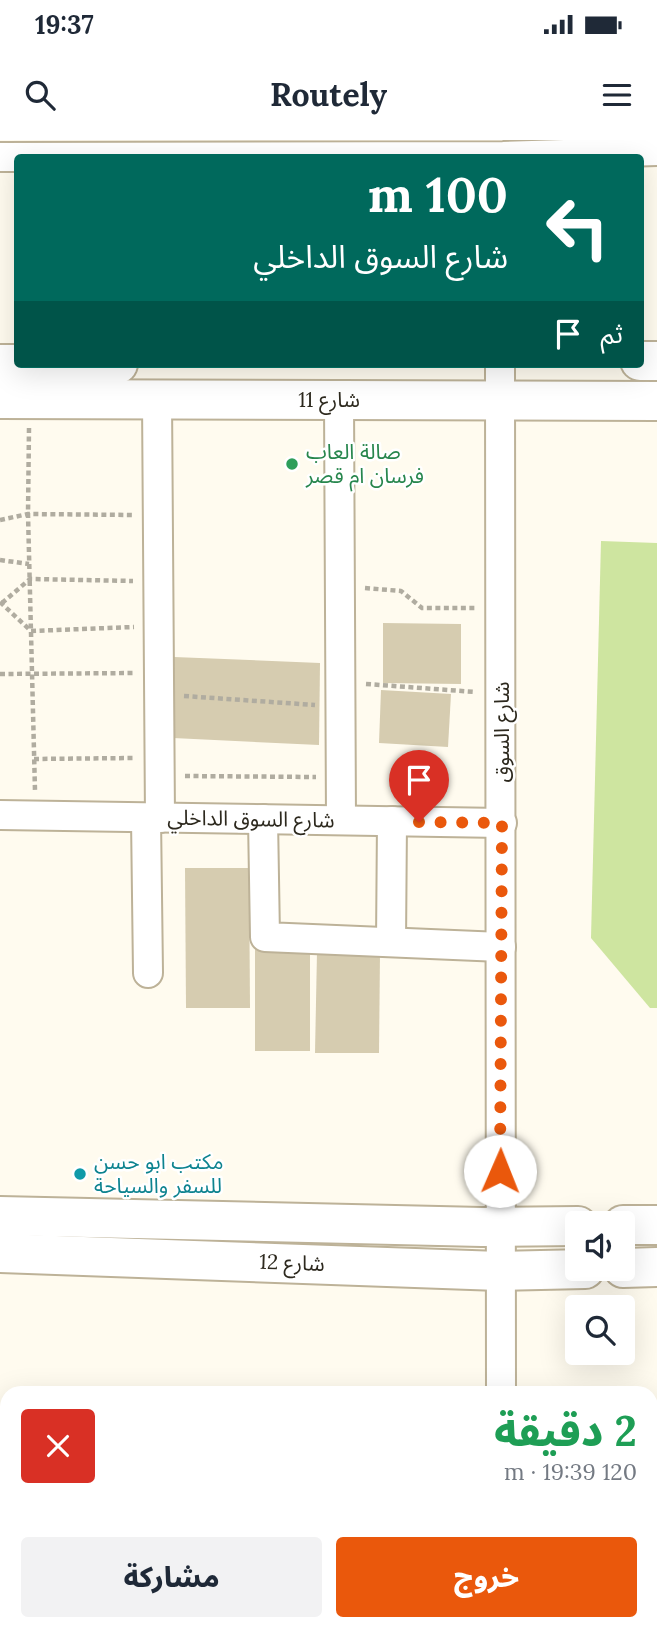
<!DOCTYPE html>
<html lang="ar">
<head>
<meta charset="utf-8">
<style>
  :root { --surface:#fff; --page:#f2f2f3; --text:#1f2937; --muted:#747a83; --accent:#ea580c }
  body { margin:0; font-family:Lora,"Noto Sans Arabic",serif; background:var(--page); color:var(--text); direction:rtl; height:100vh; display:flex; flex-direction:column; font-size:26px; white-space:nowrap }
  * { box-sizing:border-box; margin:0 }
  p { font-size:23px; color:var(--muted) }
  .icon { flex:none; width:38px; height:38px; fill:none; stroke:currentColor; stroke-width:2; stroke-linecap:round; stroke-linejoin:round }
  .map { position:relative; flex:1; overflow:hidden; direction:ltr }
  .drawer { position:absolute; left:0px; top:1246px; width:658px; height:245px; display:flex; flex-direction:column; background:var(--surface); border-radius:21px 21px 0 0; box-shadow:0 7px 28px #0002; direction:rtl }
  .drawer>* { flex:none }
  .guide { position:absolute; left:14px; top:14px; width:630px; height:214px; border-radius:7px; box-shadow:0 7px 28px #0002; direction:rtl; background:#00695c; color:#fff; overflow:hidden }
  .controls { position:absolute; left:565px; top:1071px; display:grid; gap:14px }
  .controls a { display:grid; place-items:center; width:70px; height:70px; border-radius:7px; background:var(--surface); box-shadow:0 7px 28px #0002; font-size:35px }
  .pin { position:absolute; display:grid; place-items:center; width:60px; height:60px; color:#fff; margin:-72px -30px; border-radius:50% 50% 50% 0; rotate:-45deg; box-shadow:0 0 7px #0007 }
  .pin .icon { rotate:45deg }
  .me { position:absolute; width:77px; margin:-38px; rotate:1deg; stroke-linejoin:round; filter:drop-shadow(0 0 5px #0008) }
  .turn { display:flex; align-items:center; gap:24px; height:147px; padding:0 21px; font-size:32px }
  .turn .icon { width:91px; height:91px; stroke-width:2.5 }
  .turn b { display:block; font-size:49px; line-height:60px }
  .then { display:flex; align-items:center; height:66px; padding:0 21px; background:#0003; gap:14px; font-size:26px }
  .round { display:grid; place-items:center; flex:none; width:74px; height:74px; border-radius:7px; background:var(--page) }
  .summary { display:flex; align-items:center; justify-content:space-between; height:119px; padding:0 21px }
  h1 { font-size:42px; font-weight:800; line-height:52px; color:#1e9e55 }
  .cta { display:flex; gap:14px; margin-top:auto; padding:14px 21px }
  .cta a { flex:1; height:80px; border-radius:7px; background:var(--accent); color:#fff; font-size:28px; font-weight:800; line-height:80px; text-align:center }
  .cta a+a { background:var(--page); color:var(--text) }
  .status { display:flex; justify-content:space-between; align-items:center; height:49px; padding:0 35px; background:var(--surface); direction:ltr }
  .status svg { height:19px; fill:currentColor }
  header { display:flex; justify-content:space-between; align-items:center; height:91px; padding:0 21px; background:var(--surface); font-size:32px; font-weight:800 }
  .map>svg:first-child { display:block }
  .green { fill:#cee5a0 }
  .building { fill:#d6ccb0 }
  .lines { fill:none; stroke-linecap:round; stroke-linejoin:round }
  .street-casing { stroke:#bdb298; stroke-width:32 }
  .secondary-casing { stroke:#bdb298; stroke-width:42 }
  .path { stroke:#b0aca0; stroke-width:4.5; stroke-dasharray:5 3.5; stroke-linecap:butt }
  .street { stroke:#fff; stroke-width:28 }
  .secondary { stroke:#fff; stroke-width:38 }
  .route { stroke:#ea580c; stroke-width:12; stroke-dasharray:0 21.6 }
  .leisure-dot { fill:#2e9e5b; stroke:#fff; stroke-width:2.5 }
  .culture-dot { fill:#0f9aa8; stroke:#fff; stroke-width:2.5 }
  .labels { text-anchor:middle; stroke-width:5; stroke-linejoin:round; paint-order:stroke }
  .street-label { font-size:21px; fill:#2d291e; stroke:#fff }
  .leisure-label { font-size:21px; fill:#27864d; stroke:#fff; text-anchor:start }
  .culture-label { font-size:21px; fill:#0d838f; stroke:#fff; text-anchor:start }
</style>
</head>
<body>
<div class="status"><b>19:37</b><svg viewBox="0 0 49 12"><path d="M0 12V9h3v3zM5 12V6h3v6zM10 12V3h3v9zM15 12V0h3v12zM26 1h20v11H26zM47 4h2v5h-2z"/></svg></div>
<header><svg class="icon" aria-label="menu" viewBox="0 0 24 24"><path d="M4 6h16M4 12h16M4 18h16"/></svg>Routely<svg class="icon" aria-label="search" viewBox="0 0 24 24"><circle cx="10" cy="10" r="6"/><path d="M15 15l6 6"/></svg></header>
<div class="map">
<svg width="657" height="1491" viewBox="0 0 657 1491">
  <rect width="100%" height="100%" fill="#fffbef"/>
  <!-- green -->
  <polygon class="green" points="601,401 657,403 657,868 650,868 591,798"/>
  <!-- building -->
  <g class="building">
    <polygon points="383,483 461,484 461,544 383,543"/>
    <polygon points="174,517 320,523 319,605 173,598"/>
    <polygon points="381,550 451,554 448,607 379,603"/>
    <polygon points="185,728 249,728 250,868 186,868"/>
    <polygon points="255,809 310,810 310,911 255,911"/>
    <polygon points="317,812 380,813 379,913 315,913"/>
  </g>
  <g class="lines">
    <!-- street casing -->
    <g class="street-casing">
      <g id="street">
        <polyline points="0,17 503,16 657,11"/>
        <polyline points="500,224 501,1253"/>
        <polyline points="157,259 160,678"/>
        <polyline points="339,260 341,680"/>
        <polyline points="0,675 502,683"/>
        <polyline points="146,678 148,833"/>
        <polyline points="263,679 265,797 501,807"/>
        <polyline points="391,802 392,681"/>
        <polyline points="0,1308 7,1308"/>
        <polyline points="651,1317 657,1317"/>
        <polyline points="510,1484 510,1491"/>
      </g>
    </g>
    <!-- secondary casing -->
    <g class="secondary-casing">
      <g id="secondary">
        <polyline points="640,221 657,221"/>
        <polyline points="0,224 118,224"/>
        <polyline points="0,259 657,261"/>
        <polyline points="0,1076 482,1087 578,1086"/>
        <polyline points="623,1085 657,1085"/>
        <polyline points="0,1113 499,1131 585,1129"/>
        <polyline points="623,1128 657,1127"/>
      </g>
    </g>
    <!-- path -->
    <g class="path">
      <polyline points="29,288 28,374 35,651"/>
      <polyline points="0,380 28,374 135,375"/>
      <polyline points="0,420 29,424"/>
      <polyline points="365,448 401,451 422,468 476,468"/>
      <polyline points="0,462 31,491 134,487"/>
      <polyline points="2,463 30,439 133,441"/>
      <polyline points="0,534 136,533"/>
      <polyline points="366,544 476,552"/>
      <polyline points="184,556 315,565"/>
      <polyline points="34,619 134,618"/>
      <polyline points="185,636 316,637"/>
    </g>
    <!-- street -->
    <use href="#street" class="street"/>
    <!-- secondary -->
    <use href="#secondary" class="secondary"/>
  </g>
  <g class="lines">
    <!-- route -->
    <polyline class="route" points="419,682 502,683 500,1031"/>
  </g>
  <!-- markers -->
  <circle class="leisure-dot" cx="292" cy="324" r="7"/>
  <circle class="culture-dot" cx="80" cy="1034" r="7"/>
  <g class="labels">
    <!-- street labels -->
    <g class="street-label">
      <text x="329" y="267">شارع 11</text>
      <text transform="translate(502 592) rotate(-90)" y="7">شارع السوق</text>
      <text transform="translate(251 679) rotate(1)" y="7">شارع السوق الداخلي</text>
      <text transform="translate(292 1123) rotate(2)" y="7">شارع 12</text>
    </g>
    <!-- leisure labels -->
    <g class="leisure-label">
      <text x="306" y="319">صالة العاب<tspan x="306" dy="24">فرسان ام قصر</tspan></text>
    </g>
    <!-- culture labels -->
    <g class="culture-label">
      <text x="94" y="1029">مكتب ابو حسن<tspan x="94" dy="24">للسفر والسياحة</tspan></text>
    </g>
  </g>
</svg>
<div class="controls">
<a><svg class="icon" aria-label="sound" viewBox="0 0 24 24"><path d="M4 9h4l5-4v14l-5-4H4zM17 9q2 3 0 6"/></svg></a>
<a><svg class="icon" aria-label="search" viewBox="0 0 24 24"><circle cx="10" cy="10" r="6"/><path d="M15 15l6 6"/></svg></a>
</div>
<div class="pin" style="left:419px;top:682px;background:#d93025"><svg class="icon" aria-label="arrive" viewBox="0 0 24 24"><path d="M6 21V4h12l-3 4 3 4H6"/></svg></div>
<svg class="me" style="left:500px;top:1031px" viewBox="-20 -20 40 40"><circle r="19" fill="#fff"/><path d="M0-13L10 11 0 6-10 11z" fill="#ea580c"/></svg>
<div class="guide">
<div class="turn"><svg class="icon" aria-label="left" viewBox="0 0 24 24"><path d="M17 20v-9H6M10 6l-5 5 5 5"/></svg><div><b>100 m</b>شارع السوق الداخلي</div></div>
<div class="then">ثم<svg class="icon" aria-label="arrive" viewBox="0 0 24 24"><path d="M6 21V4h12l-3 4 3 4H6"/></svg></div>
</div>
<section class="drawer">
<div class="summary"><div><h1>2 دقيقة</h1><p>120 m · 19:39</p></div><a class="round" style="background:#d93025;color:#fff"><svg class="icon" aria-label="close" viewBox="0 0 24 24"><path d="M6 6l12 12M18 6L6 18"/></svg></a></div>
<div class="cta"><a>خروج</a><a>مشاركة</a></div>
</section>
</div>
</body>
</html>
